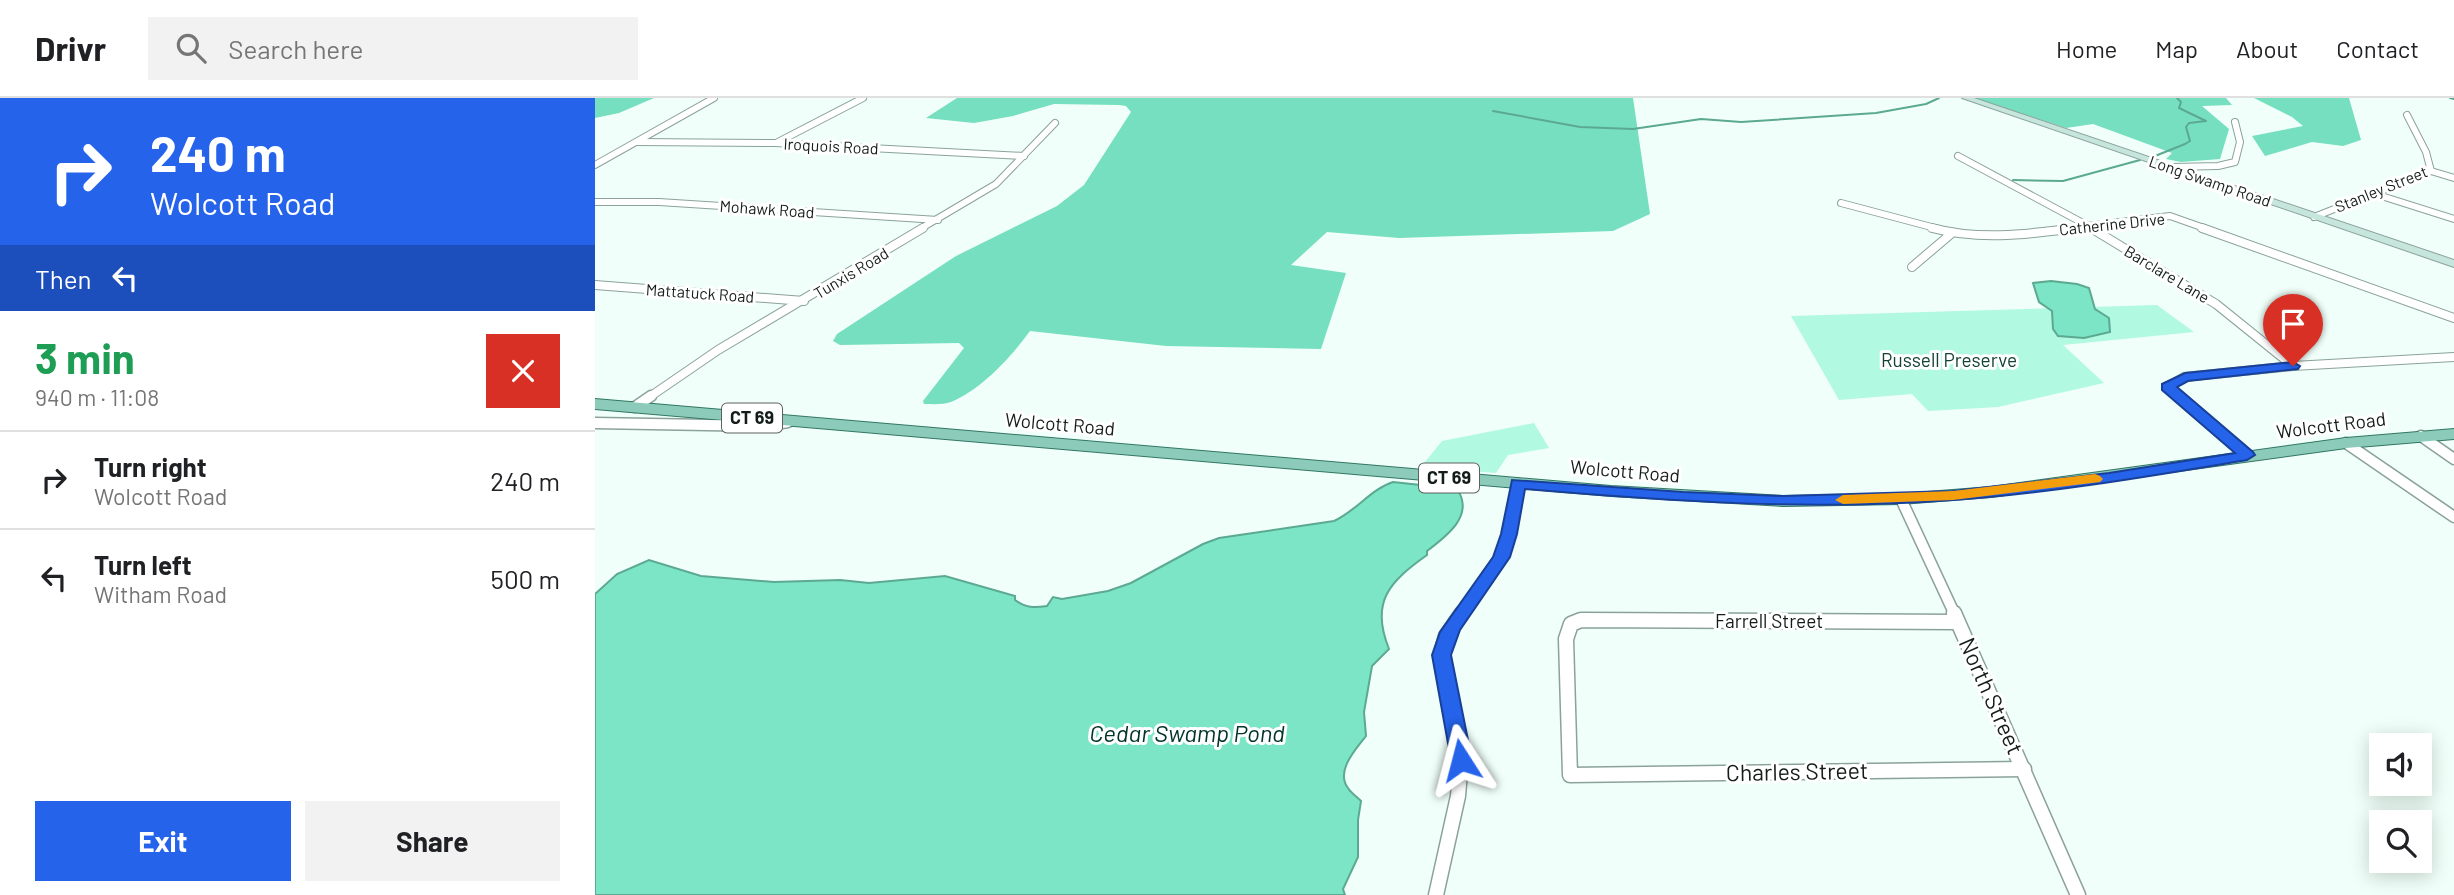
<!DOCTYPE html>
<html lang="en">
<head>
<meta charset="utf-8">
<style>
  :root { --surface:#fff; --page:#f2f2f2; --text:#202124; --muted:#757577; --line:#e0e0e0; --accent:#2563eb }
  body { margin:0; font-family:Barlow,sans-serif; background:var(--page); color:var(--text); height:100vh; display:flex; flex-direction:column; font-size:26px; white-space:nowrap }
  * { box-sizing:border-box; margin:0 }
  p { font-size:23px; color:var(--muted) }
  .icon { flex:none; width:38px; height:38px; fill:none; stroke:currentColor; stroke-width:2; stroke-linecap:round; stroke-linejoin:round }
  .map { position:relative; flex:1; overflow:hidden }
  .details { display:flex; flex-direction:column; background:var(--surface); width:595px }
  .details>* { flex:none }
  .guide { background:#2563eb; color:#fff; overflow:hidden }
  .tools { position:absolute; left:1774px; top:635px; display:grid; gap:14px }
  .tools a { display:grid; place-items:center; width:63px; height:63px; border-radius:0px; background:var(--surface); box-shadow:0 4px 18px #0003; font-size:35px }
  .pin { position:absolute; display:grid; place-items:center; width:60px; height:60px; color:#fff; margin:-72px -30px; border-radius:50% 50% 50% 0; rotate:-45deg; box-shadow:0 0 7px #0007 }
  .pin .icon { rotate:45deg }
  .me { position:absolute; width:77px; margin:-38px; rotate:351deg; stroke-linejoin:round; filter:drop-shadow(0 0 5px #0008) }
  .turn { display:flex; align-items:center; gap:24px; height:147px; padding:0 35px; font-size:32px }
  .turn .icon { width:91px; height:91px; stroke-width:2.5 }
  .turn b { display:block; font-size:49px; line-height:60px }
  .then { display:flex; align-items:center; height:66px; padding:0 35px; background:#0003; gap:14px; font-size:26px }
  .round { display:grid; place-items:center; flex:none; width:74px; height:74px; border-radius:0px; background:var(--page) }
  .headline { display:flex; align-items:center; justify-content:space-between; height:119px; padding:0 35px }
  h1 { font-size:42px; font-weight:700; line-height:52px; color:#1e9e55 }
  .primary-button { display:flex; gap:14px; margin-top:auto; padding:14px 35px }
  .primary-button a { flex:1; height:80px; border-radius:0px; background:var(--accent); color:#fff; font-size:28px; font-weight:700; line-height:80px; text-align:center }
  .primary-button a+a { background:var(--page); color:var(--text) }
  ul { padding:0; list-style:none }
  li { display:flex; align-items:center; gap:21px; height:98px; padding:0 35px; border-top:2px solid var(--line) }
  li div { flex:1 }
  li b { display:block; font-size:26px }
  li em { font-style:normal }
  header { display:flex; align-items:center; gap:42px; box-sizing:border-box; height:98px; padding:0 35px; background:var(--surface); border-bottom:2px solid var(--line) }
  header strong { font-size:33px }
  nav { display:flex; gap:38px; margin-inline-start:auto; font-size:24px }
  .search { width:490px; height:63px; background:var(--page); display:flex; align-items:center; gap:18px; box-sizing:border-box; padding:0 24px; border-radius:0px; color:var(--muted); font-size:26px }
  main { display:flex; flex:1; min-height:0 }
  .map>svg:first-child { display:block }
  .green { fill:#b1f9e1 }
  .forest { fill:#75dfbf }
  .water { fill:#7be5c5; stroke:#5ca992; stroke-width:2 }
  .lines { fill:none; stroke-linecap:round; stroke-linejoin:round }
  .stream { stroke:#5ca992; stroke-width:2 }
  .street-far3-casing { stroke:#8ba29a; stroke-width:8 }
  .street-far2-casing { stroke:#8ba29a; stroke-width:10 }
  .street-far1-casing { stroke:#8ba29a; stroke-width:13 }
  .street-casing { stroke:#8ba29a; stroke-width:17 }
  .secondary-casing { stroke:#8ba29a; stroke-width:2 }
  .primary-casing { stroke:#317763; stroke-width:2 }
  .street-far3 { stroke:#fff; stroke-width:6 }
  .street-far2 { stroke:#fff; stroke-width:8 }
  .street-far1 { stroke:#fff; stroke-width:10 }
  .street { stroke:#fff; stroke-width:14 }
  .secondary { fill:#c6e5dc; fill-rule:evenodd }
  .primary { fill:#8ccbb9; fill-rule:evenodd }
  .route { fill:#2563eb; stroke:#184099; stroke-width:2 }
  .slow { fill:#f59e0b }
  .labels { text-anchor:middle; stroke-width:6; stroke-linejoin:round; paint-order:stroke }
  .far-street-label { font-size:16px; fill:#141d1a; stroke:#fff }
  .shield { fill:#fff; stroke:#5a615f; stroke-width:2 }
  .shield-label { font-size:18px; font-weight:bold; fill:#141d1a }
  .park-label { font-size:19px; fill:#144336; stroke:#fff }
  .street-label { font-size:19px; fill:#141d1a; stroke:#fff }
  .near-street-label { font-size:23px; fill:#141d1a; stroke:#fff }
  .near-water-label { font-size:24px; font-style:italic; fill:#023529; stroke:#fff }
</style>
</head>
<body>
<header>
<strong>Drivr</strong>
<div class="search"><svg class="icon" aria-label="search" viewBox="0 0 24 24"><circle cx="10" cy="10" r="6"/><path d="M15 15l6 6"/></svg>Search here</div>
<nav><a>Home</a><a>Map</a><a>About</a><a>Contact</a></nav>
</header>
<main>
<section class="details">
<div class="guide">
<div class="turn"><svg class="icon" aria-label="right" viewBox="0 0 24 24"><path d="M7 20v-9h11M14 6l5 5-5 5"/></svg><div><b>240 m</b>Wolcott Road</div></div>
<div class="then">Then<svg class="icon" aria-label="left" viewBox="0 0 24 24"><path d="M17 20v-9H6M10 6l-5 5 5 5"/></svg></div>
</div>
<div class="headline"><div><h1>3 min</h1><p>940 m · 11:08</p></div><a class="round" style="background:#d93025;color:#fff"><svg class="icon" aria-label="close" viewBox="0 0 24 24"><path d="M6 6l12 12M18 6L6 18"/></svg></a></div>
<ul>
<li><svg class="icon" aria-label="right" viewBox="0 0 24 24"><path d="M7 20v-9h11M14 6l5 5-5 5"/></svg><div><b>Turn right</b><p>Wolcott Road</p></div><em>240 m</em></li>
<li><svg class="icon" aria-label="left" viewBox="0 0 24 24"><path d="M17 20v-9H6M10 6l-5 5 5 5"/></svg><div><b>Turn left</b><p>Witham Road</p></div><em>500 m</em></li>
</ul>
<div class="primary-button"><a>Exit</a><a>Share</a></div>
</section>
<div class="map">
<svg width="1859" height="797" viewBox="0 0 1859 797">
  <rect width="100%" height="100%" fill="#f0fff9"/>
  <!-- green -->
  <g class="green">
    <polygon points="1562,207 1599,234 1468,247 1509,285 1403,309 1333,313 1317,296 1244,302 1196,218"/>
    <polygon points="939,325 954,350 913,357 901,375 826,369 847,343"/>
  </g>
  <!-- forest -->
  <g class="forest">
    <polygon points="0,0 59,0 24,15 0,20"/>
    <path d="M362 0H1038L1055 116 1018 133 804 140 732 134 696 167 751 175 726 251 571 248 435 233C416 259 387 291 356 304 348 307 337 306 329 306L328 303 369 250 364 245 245 247 238 243 242 236 361 158 462 108 489 87 536 14 531 8 524 7 459 6 418 18 379 25 331 20Z"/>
    <polygon points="1378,0 1631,0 1637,7 1607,8 1634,31 1625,61 1586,64 1571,61 1577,55 1498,26 1471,30"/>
    <polygon points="1659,0 1754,0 1766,42 1748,48 1717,44 1670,58 1657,38 1708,28 1697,19"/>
  </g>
  <!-- water -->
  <g class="water">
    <polygon points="1456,183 1482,186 1494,190 1500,211 1514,220 1515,234 1489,240 1463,238 1458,231 1457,213 1444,204 1438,185"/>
    <path d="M798 384 862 391C880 417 852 438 832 453V457C794 484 775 504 794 551L777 568 769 614 771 638C761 651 740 673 753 690 756 695 762 699 766 703L763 722V759L748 791 750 797H0V496L22 476 54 462 106 478 179 484 245 482 274 485 350 478 420 498V502C431 510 439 510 452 508L458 499 467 501 513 493 536 485 608 446 624 440 739 423C761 413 776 391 798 384Z"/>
  </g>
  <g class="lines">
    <!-- stream -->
    <g class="stream">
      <polyline points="1855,0 1859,1"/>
      <polyline points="898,13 985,29 1038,31 1106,21 1146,24 1281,15 1331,6 1344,0"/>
      <polyline points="1555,60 1590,46 1595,43 1591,29 1594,25 1611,23 1584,10 1586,4 1582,0"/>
      <polyline points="1418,82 1468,83 1545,62"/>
    </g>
    <!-- street-far3 casing -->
    <g class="street-far3-casing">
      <g id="street-far3">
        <polyline points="1812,17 1831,54 1836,73"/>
        <polyline points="42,44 180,45 429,58"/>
        <polyline points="183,44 268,0"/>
        <polyline points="1363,58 1499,131"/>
        <polyline points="0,67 119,0"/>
        <polyline points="1578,69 1623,68 1640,64 1645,44 1640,24"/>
        <polyline points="1836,73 1859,80"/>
        <polyline points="1777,95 1859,121"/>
        <polyline points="0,104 64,104 343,122"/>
        <polyline points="1246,105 1344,131"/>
        <polyline points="1719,119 1836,73"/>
        <polyline points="325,131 401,86 460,25"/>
        <polyline points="1468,131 1575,118 1612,131"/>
      </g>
    </g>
    <!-- street-far2 casing -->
    <g class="street-far2-casing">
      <g id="street-far2">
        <path d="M1337 130C1386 143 1433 136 1482 130"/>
        <polyline points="1496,130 1621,206 1698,268"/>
        <polyline points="1607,130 1859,220"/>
        <polyline points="1317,169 1357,135"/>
        <polyline points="0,187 209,203"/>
        <polyline points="53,300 123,252 328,130"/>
        <polyline points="1585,300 1572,289 1589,279 1698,268 1859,259"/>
      </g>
    </g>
    <!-- street-far1 casing -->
    <g class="street-far1-casing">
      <g id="street-far1">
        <polyline points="1583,298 1652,357"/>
        <polyline points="40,309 56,298"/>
        <polyline points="0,325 168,328 193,324"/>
        <polyline points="1826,338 1859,361"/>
        <polyline points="1751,345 1859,419"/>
        <polyline points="1306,401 1360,517"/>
        <polyline points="865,517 906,459 914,436 923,386"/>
      </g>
    </g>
    <!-- street casing -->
    <g class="street-casing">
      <g id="street">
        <polyline points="1359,515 1483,797"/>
        <polyline points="1362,524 986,522 976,526 971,541 975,677 1429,671"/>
        <polyline points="841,797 863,698 866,662 846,557 851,538 867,515"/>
      </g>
    </g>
    <!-- secondary casing -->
    <g class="secondary-casing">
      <polygon id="secondary" points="1367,0 1379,0 1859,162 1859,169"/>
    </g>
    <!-- primary casing -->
    <g class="primary-casing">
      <polygon id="primary" points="0,301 1016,388 1188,398 1306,396 1396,389 1751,340 1859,331 1859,341 1751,350 1396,399 1306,406 1188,408 1016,398 0,311"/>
    </g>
    <!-- street-far3 -->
    <use href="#street-far3" class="street-far3"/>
    <!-- street-far2 -->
    <use href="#street-far2" class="street-far2"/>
    <!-- street-far1 -->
    <use href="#street-far1" class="street-far1"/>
    <!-- street -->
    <use href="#street" class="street"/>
    <!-- secondary -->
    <use href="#secondary" class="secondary"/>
    <!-- primary -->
    <use href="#primary" class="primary"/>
  </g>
  <!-- route -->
  <path class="route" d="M1698 264 1705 268 1703 271 1593 283 1582 289 1658 354 1660 357 1652 362C1555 378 1457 395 1358 402 1215 413 1072 403 930 391L922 436 915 459 865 532 856 557 877 662 874 668 866 670 859 668 856 662 837 557 845 534 898 459 906 436 917 382 1088 394 1188 398 1358 393 1514 375 1640 355 1567 292V286L1590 275Z"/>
  <!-- slow -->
  <polygon class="slow" points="1500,376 1505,378 1508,381 1505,384 1358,402 1248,406 1240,402 1248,397 1358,393"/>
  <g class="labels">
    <!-- far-street labels -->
    <g class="far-street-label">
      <text transform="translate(236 48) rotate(3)" y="6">Iroquois Road</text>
      <text transform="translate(1615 83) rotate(19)" y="6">Long Swamp Road</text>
      <text transform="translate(1786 91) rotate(-22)" y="6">Stanley Street</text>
      <text transform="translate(172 111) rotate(4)" y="6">Mohawk Road</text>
      <text transform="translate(1517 126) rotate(-6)" y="6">Catherine Drive</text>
      <text transform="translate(256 175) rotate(-31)" y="6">Tunxis Road</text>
      <text transform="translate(1572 176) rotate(31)" y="6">Barclare Lane</text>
      <text transform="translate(105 195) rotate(4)" y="6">Mattatuck Road</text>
    </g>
    <!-- shield labels -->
    <g class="shield">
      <rect x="127" y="305.5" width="60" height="29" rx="5"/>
      <rect x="824" y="365.5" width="60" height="29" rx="5"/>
    </g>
    <g class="shield-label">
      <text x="157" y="326">CT 69</text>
      <text x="854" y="386">CT 69</text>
    </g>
    <!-- park labels -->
    <g class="park-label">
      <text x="1354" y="269">Russell Preserve</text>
    </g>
    <!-- street labels -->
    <g class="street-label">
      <text transform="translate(465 326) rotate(5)" y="7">Wolcott Road</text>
      <text transform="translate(1736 327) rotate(-7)" y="7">Wolcott Road</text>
      <text transform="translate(1030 373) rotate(5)" y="7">Wolcott Road</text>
      <text x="1174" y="530">Farrell Street</text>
    </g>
    <!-- near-street labels -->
    <g class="near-street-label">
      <text transform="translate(1396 598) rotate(66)" y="8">North Street</text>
      <text transform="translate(1202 674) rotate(-1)" y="8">Charles Street</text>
    </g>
    <!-- near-water labels -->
    <g class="near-water-label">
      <text x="592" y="644">Cedar Swamp Pond</text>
    </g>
  </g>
</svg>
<div class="tools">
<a><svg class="icon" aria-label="sound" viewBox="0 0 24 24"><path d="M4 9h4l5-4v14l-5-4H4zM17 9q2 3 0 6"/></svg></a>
<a><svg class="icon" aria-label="search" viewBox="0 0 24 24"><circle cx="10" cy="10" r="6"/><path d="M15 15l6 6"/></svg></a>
</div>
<div class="pin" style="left:1698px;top:268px;background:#d93025"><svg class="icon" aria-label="arrive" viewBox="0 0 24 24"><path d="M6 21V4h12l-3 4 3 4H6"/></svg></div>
<svg class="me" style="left:866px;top:662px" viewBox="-20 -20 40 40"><path d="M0-17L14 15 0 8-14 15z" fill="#2563eb" stroke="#fff" stroke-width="4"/></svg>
</div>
</main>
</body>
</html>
